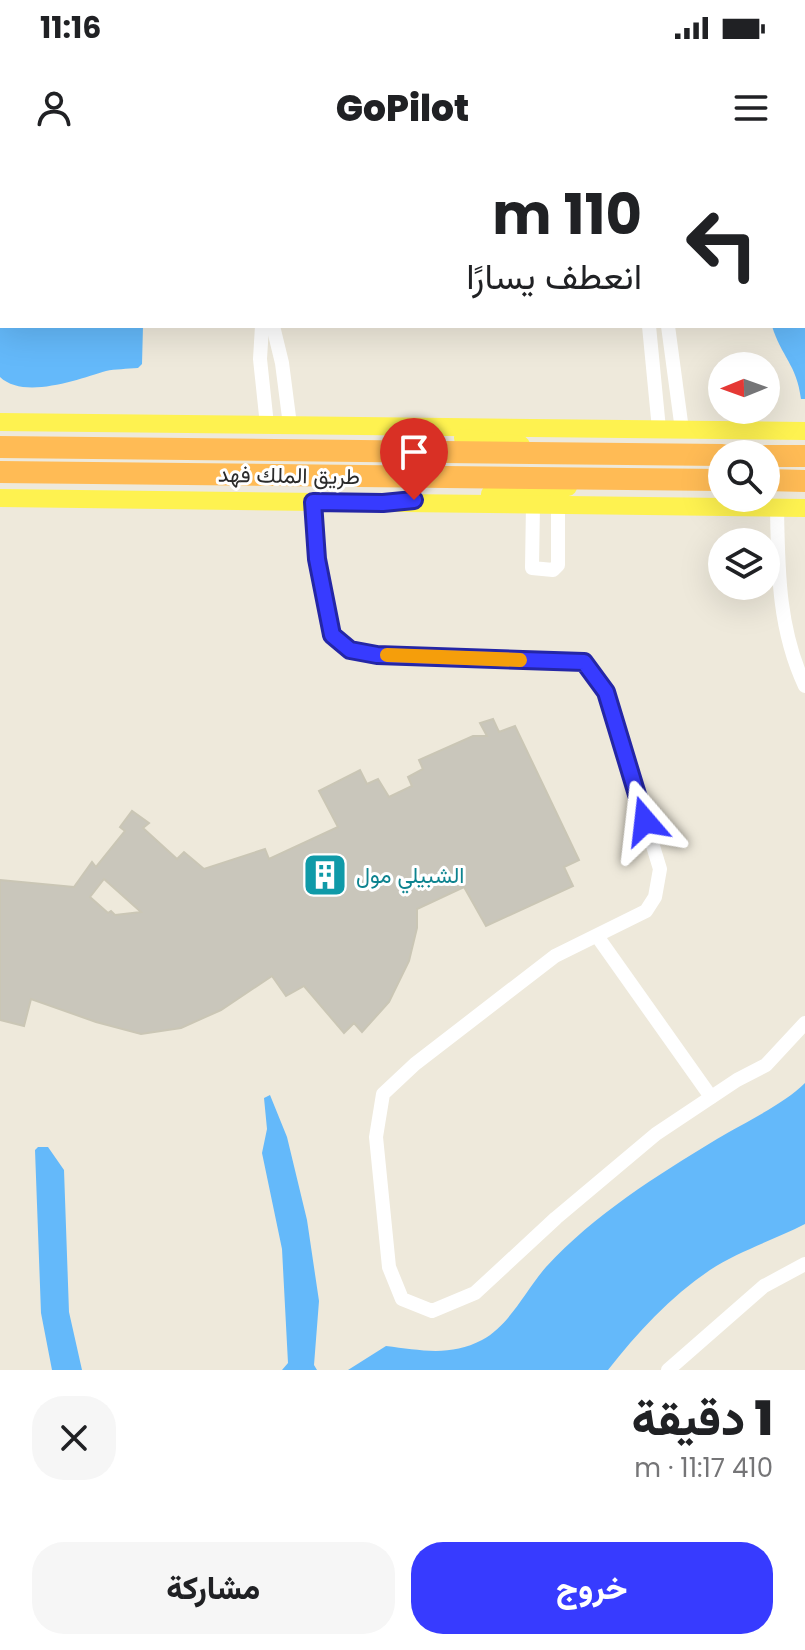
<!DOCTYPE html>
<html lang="ar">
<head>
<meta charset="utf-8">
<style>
  :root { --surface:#fff; --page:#f6f6f6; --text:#202124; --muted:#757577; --accent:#373bff }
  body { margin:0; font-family:Poppins,Vazirmatn,sans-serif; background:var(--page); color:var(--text); direction:rtl; height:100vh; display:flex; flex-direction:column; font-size:30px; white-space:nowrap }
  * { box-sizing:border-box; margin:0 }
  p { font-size:26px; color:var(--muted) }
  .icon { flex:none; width:44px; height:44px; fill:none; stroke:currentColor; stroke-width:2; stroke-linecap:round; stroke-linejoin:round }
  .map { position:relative; height:1210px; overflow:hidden; direction:ltr }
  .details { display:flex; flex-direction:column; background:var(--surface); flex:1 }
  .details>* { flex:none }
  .top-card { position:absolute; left:0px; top:0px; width:806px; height:168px; box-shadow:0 8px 32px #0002; direction:rtl; background:#fff; color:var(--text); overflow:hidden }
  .needle { width:52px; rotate:269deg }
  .controls { position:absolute; left:708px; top:192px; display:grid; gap:16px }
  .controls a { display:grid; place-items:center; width:72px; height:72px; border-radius:50%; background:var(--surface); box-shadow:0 8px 32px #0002; font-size:40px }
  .pin { position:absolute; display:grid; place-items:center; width:68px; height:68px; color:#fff; margin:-82px -34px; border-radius:50% 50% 50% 0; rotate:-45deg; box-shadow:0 0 8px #0007 }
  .pin .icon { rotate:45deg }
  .me { position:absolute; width:88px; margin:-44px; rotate:343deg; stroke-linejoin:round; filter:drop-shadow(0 0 6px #0008) }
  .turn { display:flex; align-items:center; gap:28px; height:168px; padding:0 32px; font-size:36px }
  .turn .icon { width:104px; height:104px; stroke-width:2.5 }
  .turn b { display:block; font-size:56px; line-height:68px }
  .round { display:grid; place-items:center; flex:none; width:84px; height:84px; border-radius:32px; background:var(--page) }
  .head { display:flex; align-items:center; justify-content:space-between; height:136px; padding:0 32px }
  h1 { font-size:48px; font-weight:800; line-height:60px }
  .action { display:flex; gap:16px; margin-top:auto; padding:16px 32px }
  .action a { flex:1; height:92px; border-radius:32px; background:var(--accent); color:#fff; font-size:32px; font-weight:800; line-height:92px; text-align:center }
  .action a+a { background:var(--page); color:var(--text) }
  .status { display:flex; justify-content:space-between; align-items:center; height:56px; padding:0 40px; background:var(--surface); direction:ltr }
  .status svg { height:22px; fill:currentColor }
  header { display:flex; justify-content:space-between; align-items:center; height:104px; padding:0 32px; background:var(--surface); font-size:36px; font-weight:800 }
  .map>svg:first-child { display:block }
  .water { fill:#64b9fa }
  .building { fill:#c9c6bb; stroke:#cac6b5; stroke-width:2; fill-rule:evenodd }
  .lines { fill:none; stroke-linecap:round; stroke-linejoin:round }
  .minor { stroke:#fff; stroke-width:14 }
  .major { stroke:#fef250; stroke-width:18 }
  .highway { stroke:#fb5; stroke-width:22 }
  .route-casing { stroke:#2426a6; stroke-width:20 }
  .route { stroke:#373bff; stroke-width:14 }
  .slow { stroke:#f59e0b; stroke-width:14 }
  .labels { text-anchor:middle; stroke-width:6; stroke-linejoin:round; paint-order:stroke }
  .street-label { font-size:22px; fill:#2b2b2b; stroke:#fff }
  .culture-label { font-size:22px; fill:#0d838f; stroke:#fff; text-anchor:start }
</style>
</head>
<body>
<div class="status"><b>11:16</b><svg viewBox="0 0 49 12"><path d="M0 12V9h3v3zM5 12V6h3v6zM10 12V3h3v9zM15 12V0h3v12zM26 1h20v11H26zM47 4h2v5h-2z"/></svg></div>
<header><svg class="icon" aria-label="menu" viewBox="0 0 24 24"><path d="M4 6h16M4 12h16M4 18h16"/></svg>GoPilot<svg class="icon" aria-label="person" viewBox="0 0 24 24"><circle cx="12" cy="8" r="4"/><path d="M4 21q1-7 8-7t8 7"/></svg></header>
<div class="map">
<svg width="805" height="1210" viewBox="0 0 805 1210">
  <rect width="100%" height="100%" fill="#eee9db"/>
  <!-- water -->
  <g class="water">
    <path d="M0 0H135L136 2H2V166H143L142 204 138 208C127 209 115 209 106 211 79 219 24 240 0 217Z"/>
    <path d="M752 0H805V239H801C797 205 781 196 772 166H804V2Z"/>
    <path d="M805 923V1064C774 1080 739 1091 710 1110 670 1137 637 1173 608 1210H348L386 1186C420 1190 450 1197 482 1180 510 1165 525 1131 546 1107 595 1054 656 1016 717 979 744 963 784 944 805 923Z"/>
    <polygon points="270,935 287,977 307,1060 319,1141 314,1205 317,1210 282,1210 288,1203 282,1089 262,993 267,969 264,938"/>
    <polygon points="38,987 48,987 64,1010 69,1152 82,1210 52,1210 41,1153 35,990"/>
  </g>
  <!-- building -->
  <path class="building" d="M493 559 499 572 515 566 579 700 564 707 573 726 486 766 464 727 417 749V768L409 801 389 842 362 872 354 863 344 873 304 826 286 836 272 816 221 850 181 868 141 874 96 862 31 839 24 866 0 860V720L74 727 92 702 96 707 125 671 120 667 132 651 149 663 143 668 177 699 184 692 204 709 265 689 269 699 338 667 319 631 360 610 367 624 378 619 389 637 412 626 408 617 423 609 419 600 473 576H487L480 563ZM104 719 141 752 115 755 111 751 108 753 90 737Z"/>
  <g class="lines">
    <!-- minor -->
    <g class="minor">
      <polyline points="242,0 242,2"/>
      <polyline points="253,0 253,2"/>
      <polyline points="634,0 634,2"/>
      <polyline points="645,0 645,2"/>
      <polyline points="262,166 260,199 267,265"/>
      <polyline points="273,166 282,203 290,265"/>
      <polyline points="649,166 659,269"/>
      <polyline points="668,166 682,270"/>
      <polyline points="313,342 317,399 332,475 350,490 377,495 584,502 606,532 660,709 655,737 646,751 555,796 415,904 383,934 376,977 389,1107 402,1139 432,1151 475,1133 556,1058 656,974 737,920 766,905 805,863"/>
      <polyline points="533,344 532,408 553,410 558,405 558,345"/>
      <path d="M777 347C778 409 778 469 805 526"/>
      <polyline points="597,776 711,937"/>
      <polyline points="668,1210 764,1126 805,1104"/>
    </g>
    <!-- major -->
    <g class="major">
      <polyline points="0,262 805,271"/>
      <polyline points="463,278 521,285"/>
      <polyline points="490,334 568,327"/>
      <polyline points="0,338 805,348"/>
    </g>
    <!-- highway -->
    <g class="highway">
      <polyline points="0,287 722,295"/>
      <polyline points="766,296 805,296"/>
      <polyline points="0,312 722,320"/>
      <polyline points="766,320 805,321"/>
    </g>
  </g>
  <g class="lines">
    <!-- route casing -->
    <g class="route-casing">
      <polyline id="route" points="414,340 383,343 313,342 317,399 332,475 350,490 377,495 584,502 606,532 645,661"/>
    </g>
    <!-- route -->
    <use href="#route" class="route"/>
    <!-- slow -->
    <polyline class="slow" points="387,495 520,500"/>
  </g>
  <!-- icons -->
  <defs>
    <g id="building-square" transform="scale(2.3)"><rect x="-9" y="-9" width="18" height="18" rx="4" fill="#0f9aa8" stroke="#fff"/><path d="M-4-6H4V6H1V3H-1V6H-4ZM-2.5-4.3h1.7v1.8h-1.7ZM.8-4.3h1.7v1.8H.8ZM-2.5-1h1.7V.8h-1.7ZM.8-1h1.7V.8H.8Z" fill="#fff"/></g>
  </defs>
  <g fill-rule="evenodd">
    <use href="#building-square" x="325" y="715"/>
  </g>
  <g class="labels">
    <!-- street labels -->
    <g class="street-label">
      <text transform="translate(289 315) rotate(1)" y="8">طريق الملك فهد</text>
    </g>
    <!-- culture labels -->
    <g class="culture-label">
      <text x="356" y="723">الشبيلي مول</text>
    </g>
  </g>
</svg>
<div class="controls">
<a><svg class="needle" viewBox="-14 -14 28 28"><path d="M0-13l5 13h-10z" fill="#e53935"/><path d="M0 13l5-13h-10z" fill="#757577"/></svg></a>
<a><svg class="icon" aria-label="search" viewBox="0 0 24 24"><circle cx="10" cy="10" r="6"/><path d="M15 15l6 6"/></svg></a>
<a><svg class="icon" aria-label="layers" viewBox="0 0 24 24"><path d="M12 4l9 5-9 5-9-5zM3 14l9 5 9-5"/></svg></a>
</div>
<div class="pin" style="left:414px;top:340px;background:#d93025"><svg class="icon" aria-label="arrive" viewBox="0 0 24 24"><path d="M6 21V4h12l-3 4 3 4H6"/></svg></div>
<svg class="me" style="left:645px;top:661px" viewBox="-20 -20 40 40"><path d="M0-17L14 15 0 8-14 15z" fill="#373bff" stroke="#fff" stroke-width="4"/></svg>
<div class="top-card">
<div class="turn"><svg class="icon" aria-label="left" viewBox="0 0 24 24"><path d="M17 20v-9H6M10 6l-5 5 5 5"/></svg><div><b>110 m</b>انعطف يسارًا</div></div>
</div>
</div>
<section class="details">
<div class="head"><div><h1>1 دقيقة</h1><p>410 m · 11:17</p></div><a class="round"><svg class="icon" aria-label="close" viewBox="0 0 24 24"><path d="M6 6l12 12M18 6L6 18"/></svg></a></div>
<div class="action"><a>خروج</a><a>مشاركة</a></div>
</section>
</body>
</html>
